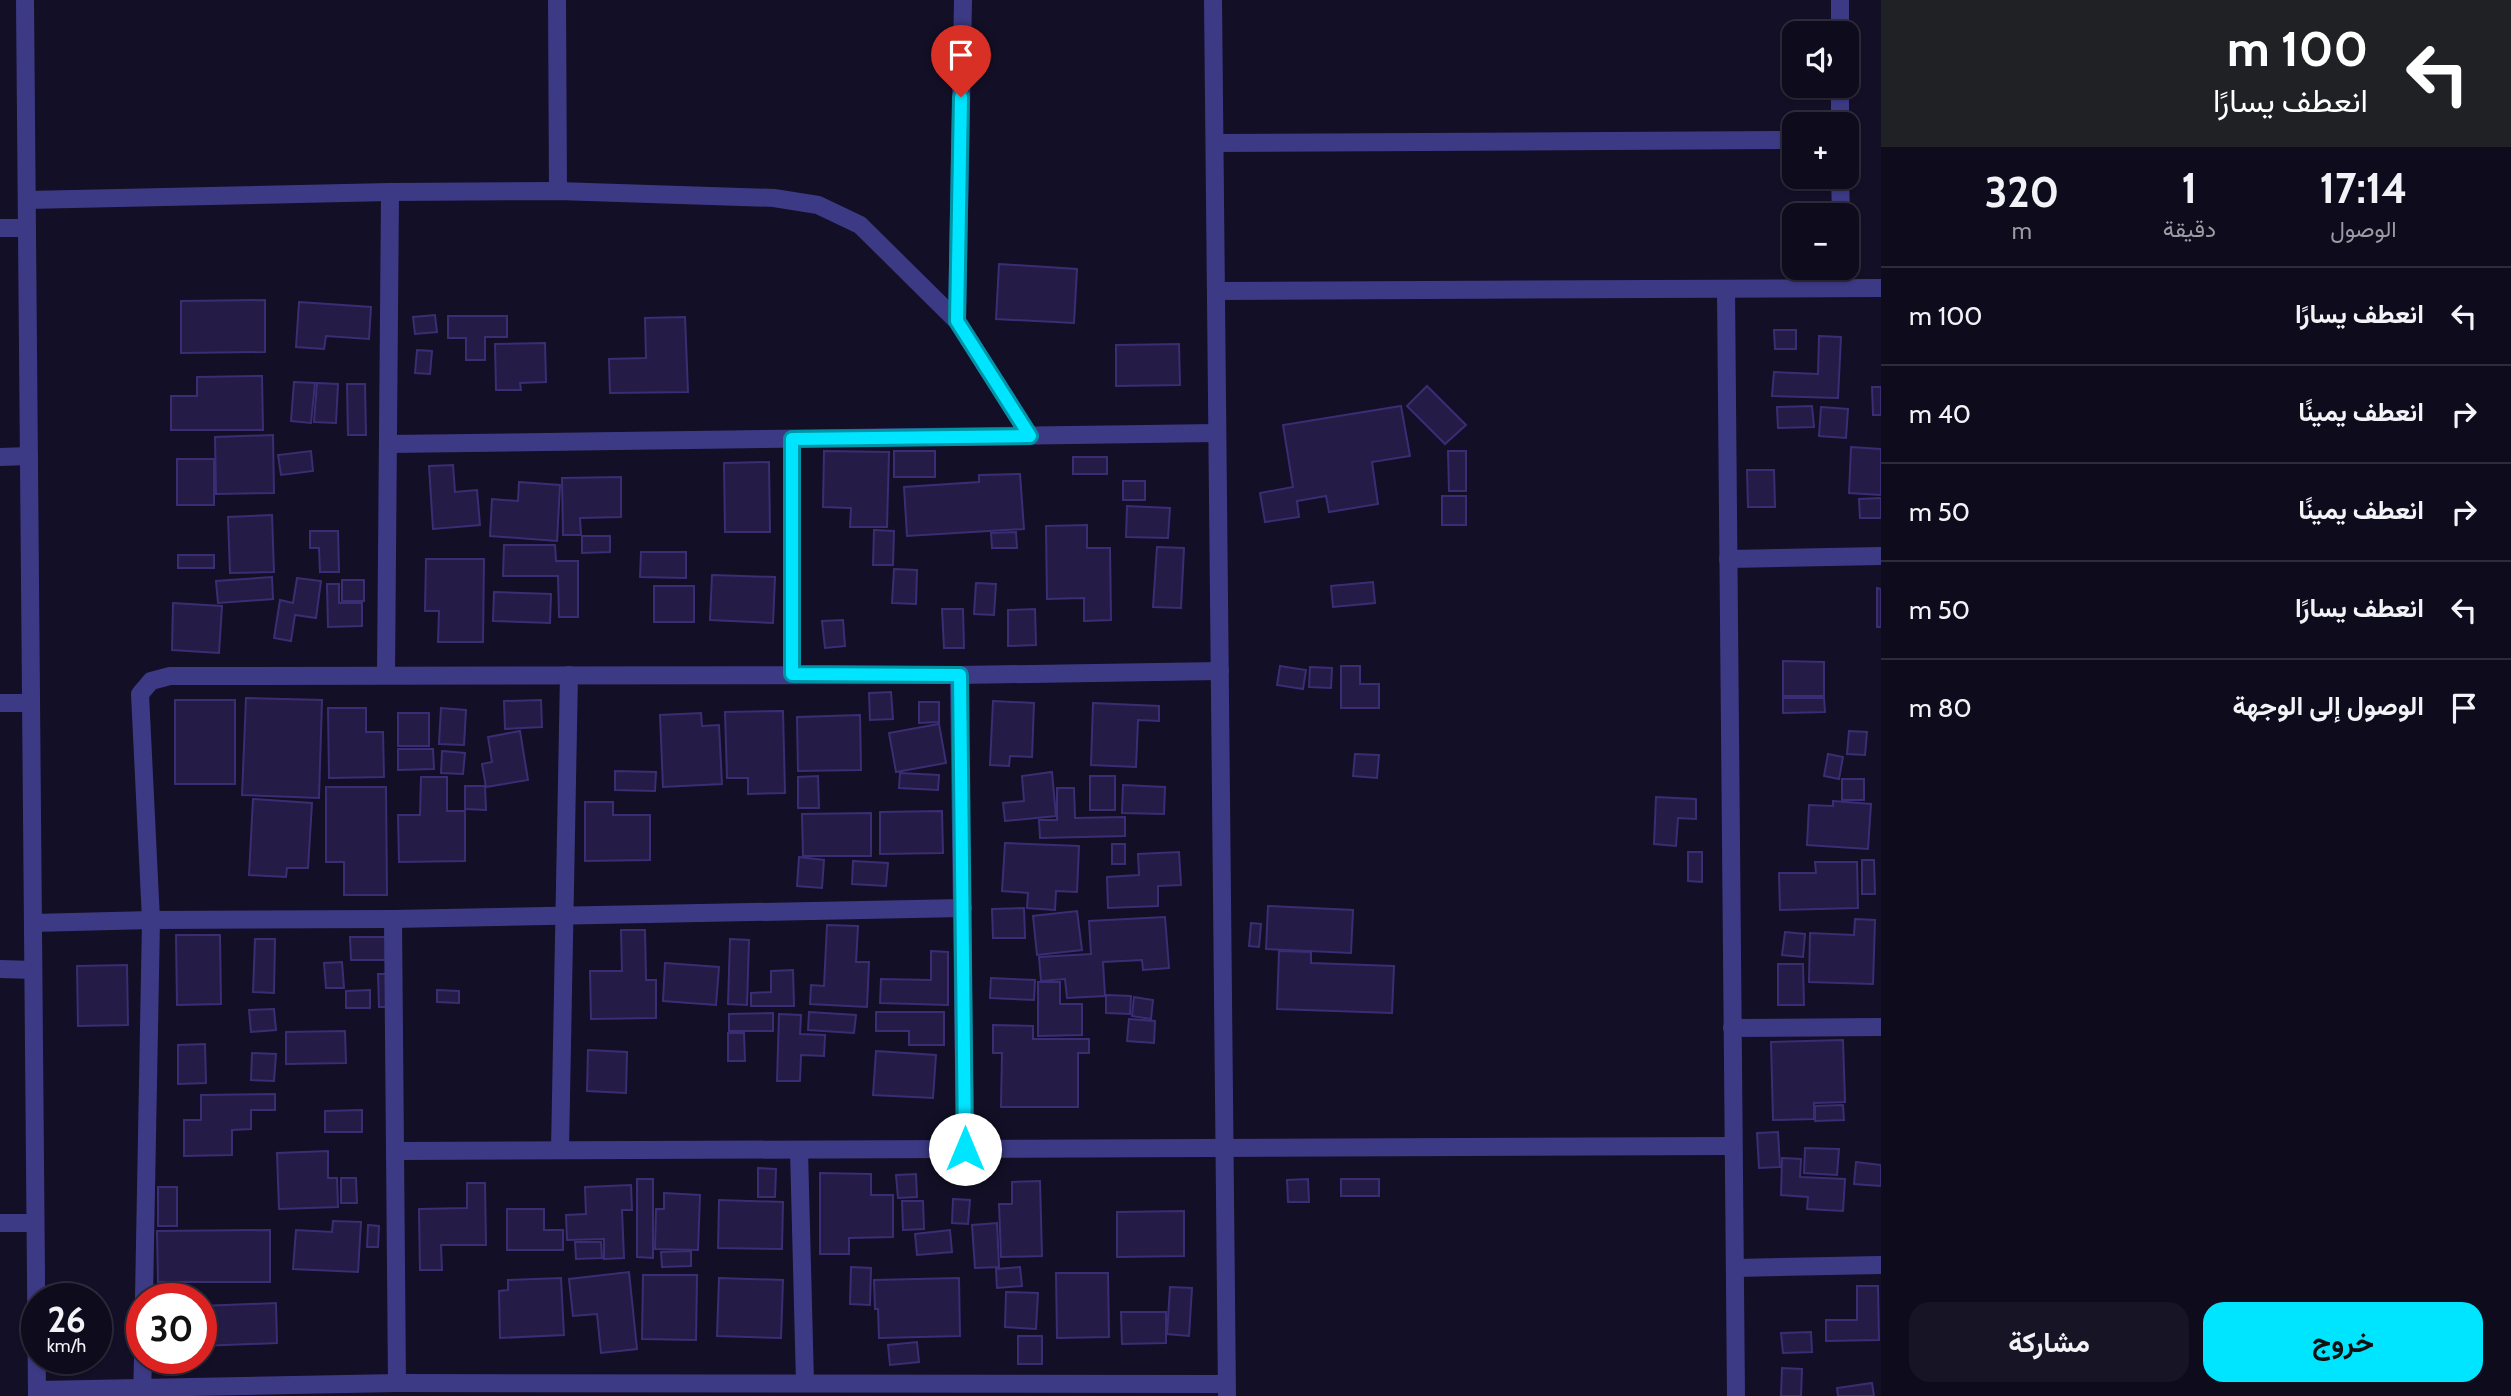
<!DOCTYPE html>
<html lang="ar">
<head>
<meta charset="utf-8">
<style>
  :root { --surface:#0e0b1c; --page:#171425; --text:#f1f3f6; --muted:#9b9ba3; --line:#2e2b3b; --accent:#00e5ff }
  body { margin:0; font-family:Cabin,Vazirmatn,sans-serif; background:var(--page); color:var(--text); direction:rtl; height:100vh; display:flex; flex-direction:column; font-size:26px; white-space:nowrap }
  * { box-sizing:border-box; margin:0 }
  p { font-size:23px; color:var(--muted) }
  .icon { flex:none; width:38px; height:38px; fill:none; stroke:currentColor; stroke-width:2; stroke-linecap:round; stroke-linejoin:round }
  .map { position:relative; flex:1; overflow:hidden; direction:ltr }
  .side { display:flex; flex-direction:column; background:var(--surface); width:630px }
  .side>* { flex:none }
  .hud { background:#202124; color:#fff; overflow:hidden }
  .controls { position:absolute; left:1782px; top:21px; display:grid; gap:14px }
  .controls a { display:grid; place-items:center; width:77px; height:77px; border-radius:14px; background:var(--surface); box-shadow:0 2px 5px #0004,0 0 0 2px var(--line); font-size:35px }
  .speed { position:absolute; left:21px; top:1283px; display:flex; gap:14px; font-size:35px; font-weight:700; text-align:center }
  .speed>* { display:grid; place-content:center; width:91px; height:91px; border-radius:50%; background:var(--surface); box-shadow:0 2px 5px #0004,0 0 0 2px var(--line); line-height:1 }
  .speed small { font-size:18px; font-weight:400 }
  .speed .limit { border:10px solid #d22; background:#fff; color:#111 }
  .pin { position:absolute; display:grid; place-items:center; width:60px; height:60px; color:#fff; margin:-72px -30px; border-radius:50% 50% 50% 0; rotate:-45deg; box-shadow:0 0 7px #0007 }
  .pin .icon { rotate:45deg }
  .me { position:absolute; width:77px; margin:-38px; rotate:0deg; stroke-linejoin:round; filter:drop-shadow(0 0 5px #0008) }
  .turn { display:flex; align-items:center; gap:24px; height:147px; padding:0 28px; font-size:32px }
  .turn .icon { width:91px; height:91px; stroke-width:2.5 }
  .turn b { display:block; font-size:49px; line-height:60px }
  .eta { display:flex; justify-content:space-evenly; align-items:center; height:119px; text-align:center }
  .eta b { font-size:42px; font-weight:700; line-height:49px }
  .button { display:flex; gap:14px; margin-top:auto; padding:14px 28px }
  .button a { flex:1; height:80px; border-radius:21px; background:var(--accent); color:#111; font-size:28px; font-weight:700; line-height:80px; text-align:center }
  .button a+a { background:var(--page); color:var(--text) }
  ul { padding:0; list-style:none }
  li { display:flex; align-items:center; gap:21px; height:98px; padding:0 28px; border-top:2px solid var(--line) }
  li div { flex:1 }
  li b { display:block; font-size:26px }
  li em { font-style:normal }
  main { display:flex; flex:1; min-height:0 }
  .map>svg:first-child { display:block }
  .building { fill:#241b47; stroke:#3b2d73; stroke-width:2 }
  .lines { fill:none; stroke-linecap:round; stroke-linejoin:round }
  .minor { stroke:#3d3a85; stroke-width:18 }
  .tertiary { stroke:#3d3a85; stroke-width:18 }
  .route-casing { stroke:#0095a6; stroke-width:18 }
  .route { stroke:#00e5ff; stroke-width:12 }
</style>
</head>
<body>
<main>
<section class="side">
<div class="hud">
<div class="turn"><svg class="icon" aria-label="left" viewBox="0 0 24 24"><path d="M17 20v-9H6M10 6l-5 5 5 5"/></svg><div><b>100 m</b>انعطف يسارًا</div></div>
</div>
<div class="eta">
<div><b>17:14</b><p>الوصول</p></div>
<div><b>1</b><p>دقيقة</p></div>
<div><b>320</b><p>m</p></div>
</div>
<ul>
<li><svg class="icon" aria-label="left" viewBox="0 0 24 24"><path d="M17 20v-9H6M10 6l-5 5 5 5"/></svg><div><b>انعطف يسارًا</b></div><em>100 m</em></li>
<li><svg class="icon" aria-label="right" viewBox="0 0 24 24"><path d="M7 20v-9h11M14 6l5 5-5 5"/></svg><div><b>انعطف يمينًا</b></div><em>40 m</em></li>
<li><svg class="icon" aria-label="right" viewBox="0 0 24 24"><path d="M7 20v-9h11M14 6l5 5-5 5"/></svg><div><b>انعطف يمينًا</b></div><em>50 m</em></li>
<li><svg class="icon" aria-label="left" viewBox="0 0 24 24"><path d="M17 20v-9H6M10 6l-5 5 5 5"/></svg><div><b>انعطف يسارًا</b></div><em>50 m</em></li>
<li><svg class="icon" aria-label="arrive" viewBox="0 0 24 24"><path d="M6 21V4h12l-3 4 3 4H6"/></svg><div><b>الوصول إلى الوجهة</b></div><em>80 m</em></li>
</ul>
<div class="button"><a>خروج</a><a>مشاركة</a></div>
</section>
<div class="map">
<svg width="1881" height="1396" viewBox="0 0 1881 1396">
  <rect width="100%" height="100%" fill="#130f26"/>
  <!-- building -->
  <g class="building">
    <polygon points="999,264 1077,269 1074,323 996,319"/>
    <polygon points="265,300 265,352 181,353 181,301"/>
    <polygon points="299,302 371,307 369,339 326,336 324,349 296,347"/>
    <polygon points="435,315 437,332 415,334 413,317"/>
    <polygon points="448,316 507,316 507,337 485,337 485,360 466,360 466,338 448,338"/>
    <polygon points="685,317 688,392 610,393 609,359 646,358 645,318"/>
    <polygon points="1774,330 1796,330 1796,349 1775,349"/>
    <polygon points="1819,336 1841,337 1838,398 1772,396 1774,372 1818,374"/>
    <polygon points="545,343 546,382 520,383 521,390 496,390 495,344"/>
    <polygon points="1179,344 1180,385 1116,386 1116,345"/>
    <polygon points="417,350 432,351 430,374 415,373"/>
    <polygon points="262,376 263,430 171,430 171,396 197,396 197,377"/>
    <polygon points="294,382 315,383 311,423 291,421"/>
    <polygon points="317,383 338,384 336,423 314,422"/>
    <polygon points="347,384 365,384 366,435 348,435"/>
    <polygon points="1427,386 1466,425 1445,444 1407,406"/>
    <polygon points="1872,387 1881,387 1881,415 1873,415"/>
    <polygon points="1401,406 1410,456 1372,462 1378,504 1329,512 1326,496 1297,501 1299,517 1265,522 1260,493 1293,487 1283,425"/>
    <polygon points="1812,406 1814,427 1778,428 1777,407"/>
    <polygon points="1821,407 1848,409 1846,438 1819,436"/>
    <polygon points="273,435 274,493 216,494 215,437"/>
    <polygon points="1851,447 1881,449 1881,495 1849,493"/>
    <polygon points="311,451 313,471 281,475 278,455"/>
    <polygon points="824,451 889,452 887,527 850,527 851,508 823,507"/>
    <rect x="894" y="451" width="41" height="26"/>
    <polygon points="1448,451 1466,451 1466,491 1449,491"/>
    <rect x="1073" y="457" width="34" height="17"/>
    <rect x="177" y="459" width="37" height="46"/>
    <polygon points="769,462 770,532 725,532 724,463"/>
    <polygon points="453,465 455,492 477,490 480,525 433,529 429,466"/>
    <polygon points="1747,470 1774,470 1775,507 1748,507"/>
    <polygon points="1020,474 1024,529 907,536 904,487 979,482 979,475"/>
    <polygon points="621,477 621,517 580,518 581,535 563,535 562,478"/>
    <rect x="1123" y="481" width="22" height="19"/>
    <polygon points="519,482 560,485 557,541 490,536 492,499 518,501"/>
    <rect x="1442" y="496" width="24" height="29"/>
    <polygon points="1881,498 1881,518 1860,518 1859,499"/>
    <polygon points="1127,506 1170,508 1168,538 1126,537"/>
    <polygon points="272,515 274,572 230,573 228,517"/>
    <polygon points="1087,525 1087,548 1110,548 1111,620 1084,621 1084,598 1047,599 1046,526"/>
    <polygon points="874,530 894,531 893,565 873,565"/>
    <polygon points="310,531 338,531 339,572 320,572 319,548 310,548"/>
    <polygon points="1016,532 1017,548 992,548 991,533"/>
    <polygon points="582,536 610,536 610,552 582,553"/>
    <polygon points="504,545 555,545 556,561 578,561 578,617 559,617 558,576 503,576"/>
    <polygon points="1157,547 1184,548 1181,608 1153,607"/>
    <polygon points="641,552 686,552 686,578 640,577"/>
    <rect x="178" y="555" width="36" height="13"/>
    <polygon points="426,559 484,559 483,642 438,642 439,611 425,611"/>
    <polygon points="894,569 917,570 916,604 892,603"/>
    <polygon points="712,575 775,577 773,623 710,620"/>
    <polygon points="272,577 273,599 218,603 216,581"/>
    <polygon points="297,578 321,581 316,618 295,615 291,641 274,638 280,600 293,603"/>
    <rect x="342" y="580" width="22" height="21"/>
    <polygon points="1373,582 1375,603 1333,607 1331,586"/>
    <polygon points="976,583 996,584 994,615 974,614"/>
    <polygon points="327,584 339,584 339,603 362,603 362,626 328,627"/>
    <rect x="654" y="586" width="40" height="36"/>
    <polygon points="1877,588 1881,589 1881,627 1877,627"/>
    <polygon points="494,592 551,594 550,623 493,621"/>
    <polygon points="173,603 222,606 219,653 172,650"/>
    <polygon points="942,609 963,609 964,648 944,648"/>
    <polygon points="1035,609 1036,645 1008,646 1008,610"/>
    <polygon points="843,620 845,646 825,648 822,621"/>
    <polygon points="1783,661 1824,662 1824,696 1783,696"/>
    <polygon points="1280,666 1306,670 1303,689 1277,685"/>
    <polygon points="1341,666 1360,666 1360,684 1379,684 1379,708 1341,708"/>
    <polygon points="1310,667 1332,668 1331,688 1309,687"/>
    <polygon points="891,692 893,719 870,720 869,693"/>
    <polygon points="246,698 322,700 319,798 242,795"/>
    <polygon points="1783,698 1824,698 1825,712 1783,713"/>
    <rect x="175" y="700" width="60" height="84"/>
    <polygon points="541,700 542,727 505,729 504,701"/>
    <polygon points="993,701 1034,703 1032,757 1010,756 1009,766 990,765"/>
    <polygon points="919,702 939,702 939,722 919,723"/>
    <polygon points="1093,703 1159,706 1159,721 1138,720 1136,767 1091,765"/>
    <polygon points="328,708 366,708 366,732 383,732 384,777 329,778"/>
    <polygon points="441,708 466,710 464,745 439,744"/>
    <polygon points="783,711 785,793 748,794 748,778 727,778 725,712"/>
    <rect x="398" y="713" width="31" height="33"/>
    <polygon points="701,713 702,726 719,725 722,784 663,787 660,715"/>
    <polygon points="860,715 861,770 798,771 797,717"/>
    <polygon points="939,724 946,763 896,772 889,733"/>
    <polygon points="520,731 528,780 486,787 482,764 492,762 488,737"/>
    <polygon points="1849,731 1867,732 1865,755 1847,754"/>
    <polygon points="398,749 433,749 434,769 398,770"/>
    <polygon points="442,751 465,753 463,774 441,773"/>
    <polygon points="1355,754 1379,755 1377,778 1353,776"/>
    <polygon points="1828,754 1843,757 1839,779 1824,776"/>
    <polygon points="615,771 656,772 655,791 615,790"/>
    <polygon points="1052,772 1056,816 1005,821 1003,803 1024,801 1022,776"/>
    <polygon points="900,773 939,775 938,790 899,788"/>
    <polygon points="818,776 819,808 798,808 798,777"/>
    <rect x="1090" y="776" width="25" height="34"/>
    <polygon points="421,777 447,777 447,811 465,811 465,861 399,862 398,815 420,815"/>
    <rect x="1842" y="779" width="22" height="21"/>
    <polygon points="1123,785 1165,787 1164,814 1122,813"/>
    <polygon points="465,786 485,786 486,810 465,809"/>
    <polygon points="326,787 386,787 387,895 344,895 344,862 326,862"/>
    <polygon points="1057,788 1074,788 1075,818 1125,817 1125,836 1040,838 1039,820 1057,820"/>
    <polygon points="1656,797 1696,799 1696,819 1678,818 1676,846 1654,844"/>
    <polygon points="253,799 312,803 308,868 287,868 286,877 249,875"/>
    <polygon points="1833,801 1871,804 1868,849 1807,845 1809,805 1833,806"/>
    <polygon points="585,802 613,802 613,815 650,815 650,860 585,861"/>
    <polygon points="942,811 943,853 880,854 880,812"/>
    <polygon points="871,813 871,856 803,856 802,814"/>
    <polygon points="1005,843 1079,846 1077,892 1056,891 1055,910 1027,908 1028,893 1002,891"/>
    <rect x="1112" y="844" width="13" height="20"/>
    <polygon points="1179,852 1181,885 1158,886 1158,906 1108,908 1107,877 1139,875 1138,854"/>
    <polygon points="1688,852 1702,852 1702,882 1688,881"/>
    <polygon points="799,857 824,860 822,888 797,886"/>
    <polygon points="1862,860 1874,860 1875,894 1862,894"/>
    <polygon points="853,861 888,863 886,886 852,884"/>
    <polygon points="1815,862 1857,862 1858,908 1780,910 1779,873 1816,873"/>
    <polygon points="1268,906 1353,910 1351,953 1266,949"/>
    <polygon points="1024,908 1025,938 993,938 992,909"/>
    <polygon points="1077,911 1082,950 1037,955 1033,916"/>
    <polygon points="1165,917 1169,968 1143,970 1142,960 1103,962 1105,996 1067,998 1065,979 1041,981 1039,957 1091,954 1089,921"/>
    <polygon points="1855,919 1875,920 1873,984 1809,982 1810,933 1854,935"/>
    <polygon points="1251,923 1261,924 1259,947 1249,946"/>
    <polygon points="827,925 858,926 856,962 869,962 867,1007 810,1004 811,985 824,986"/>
    <polygon points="621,930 645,930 646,980 656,980 656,1018 591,1019 590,971 622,971"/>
    <polygon points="1785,932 1805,934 1803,957 1782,955"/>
    <polygon points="176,935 220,935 221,1004 177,1005"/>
    <polygon points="350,937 392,937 392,960 351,960"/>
    <polygon points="255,939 275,939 274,993 253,992"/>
    <polygon points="730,939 749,940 747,1005 728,1004"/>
    <polygon points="931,951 948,952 948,1005 880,1003 881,979 931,980"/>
    <polygon points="1279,951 1311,952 1311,963 1394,966 1392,1013 1277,1009"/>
    <polygon points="342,962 344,988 326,988 324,963"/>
    <polygon points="665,963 719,967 716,1005 663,1001"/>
    <polygon points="1778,964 1803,964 1804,1005 1778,1005"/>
    <polygon points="127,965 128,1025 78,1026 77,966"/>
    <polygon points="793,970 794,1006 751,1006 751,993 771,992 771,971"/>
    <polygon points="378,974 399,974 399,1007 379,1007"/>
    <polygon points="991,978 1035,980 1034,1000 990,998"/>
    <polygon points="1038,982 1060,982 1060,1004 1082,1004 1082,1035 1038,1036"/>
    <polygon points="370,990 370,1008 346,1008 346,991"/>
    <polygon points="437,990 459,991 459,1003 437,1002"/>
    <polygon points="1106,995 1131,996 1130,1014 1106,1013"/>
    <polygon points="1134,997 1153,1000 1151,1019 1132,1016"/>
    <polygon points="274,1009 276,1030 251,1032 249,1010"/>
    <polygon points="809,1012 856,1015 854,1033 808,1030"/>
    <polygon points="876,1012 944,1012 944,1045 909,1045 909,1031 876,1031"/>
    <polygon points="773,1013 773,1031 729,1031 729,1014"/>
    <polygon points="779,1014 801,1015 800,1034 825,1035 824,1056 801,1055 800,1081 777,1081"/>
    <polygon points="1129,1019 1155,1021 1154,1043 1127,1041"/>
    <polygon points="993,1025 1033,1026 1033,1039 1089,1039 1089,1053 1078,1053 1078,1107 1001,1107 1002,1053 993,1053"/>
    <polygon points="345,1031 346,1063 286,1064 286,1032"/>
    <polygon points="728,1033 744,1033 745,1061 728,1061"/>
    <polygon points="1843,1040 1845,1102 1814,1103 1814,1119 1773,1120 1771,1042"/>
    <polygon points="205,1044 206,1083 178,1084 178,1045"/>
    <polygon points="588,1050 627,1052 626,1093 587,1091"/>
    <polygon points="876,1051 936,1055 933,1098 873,1095"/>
    <polygon points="252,1053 276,1054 274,1081 251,1080"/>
    <polygon points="275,1094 275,1110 251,1110 251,1129 232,1130 232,1155 184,1156 184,1120 201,1120 201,1095"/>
    <polygon points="1843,1105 1844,1120 1815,1121 1815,1106"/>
    <polygon points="362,1110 362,1132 325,1132 325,1111"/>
    <polygon points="1778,1132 1780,1167 1759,1168 1757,1133"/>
    <polygon points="1805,1148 1839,1149 1837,1175 1804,1173"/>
    <polygon points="328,1151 328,1178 337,1178 338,1207 279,1209 277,1153"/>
    <polygon points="1782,1158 1801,1159 1800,1177 1845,1179 1843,1211 1807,1209 1808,1197 1781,1195"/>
    <polygon points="1856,1162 1881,1165 1881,1186 1854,1184"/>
    <polygon points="758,1168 776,1169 775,1197 758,1197"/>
    <polygon points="820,1173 871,1174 871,1195 893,1195 893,1237 849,1238 849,1254 820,1254"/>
    <polygon points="916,1174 917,1197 898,1198 896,1175"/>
    <polygon points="341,1178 356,1178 357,1203 341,1203"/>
    <polygon points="637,1179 653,1179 653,1258 637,1257"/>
    <polygon points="1308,1179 1309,1202 1288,1202 1287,1180"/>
    <rect x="1341" y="1179" width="38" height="17"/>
    <polygon points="1040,1181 1042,1256 1001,1257 999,1204 1012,1204 1012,1182"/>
    <polygon points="467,1183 485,1183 486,1245 441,1245 442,1270 420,1270 419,1209 467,1208"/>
    <polygon points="631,1185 632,1210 622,1210 624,1258 604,1259 604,1239 567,1240 566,1215 586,1214 585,1187"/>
    <rect x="158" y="1187" width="19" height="39"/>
    <polygon points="664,1193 700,1195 698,1250 655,1249 656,1209 664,1209"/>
    <polygon points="953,1199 970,1200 968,1224 952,1223"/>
    <polygon points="719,1200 783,1202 782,1249 718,1248"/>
    <polygon points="902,1201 923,1201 924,1229 903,1230"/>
    <polygon points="507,1209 544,1209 544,1230 563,1230 563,1250 507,1250"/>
    <polygon points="1184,1211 1184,1256 1117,1257 1117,1212"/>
    <polygon points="333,1221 361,1222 358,1272 293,1269 296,1230 332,1232"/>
    <polygon points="997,1223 999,1267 975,1268 972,1225"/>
    <polygon points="368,1225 379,1226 378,1247 367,1247"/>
    <polygon points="270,1230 270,1282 158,1282 157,1231"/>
    <polygon points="950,1230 952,1252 917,1255 915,1234"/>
    <polygon points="575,1242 601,1242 602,1258 576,1259"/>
    <polygon points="691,1251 691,1266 662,1267 661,1252"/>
    <polygon points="851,1267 871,1268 870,1305 850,1304"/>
    <polygon points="1020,1267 1022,1286 997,1288 996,1269"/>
    <polygon points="629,1272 637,1349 601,1353 597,1314 573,1316 569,1279"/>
    <polygon points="1056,1273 1108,1273 1109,1337 1057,1338"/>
    <polygon points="643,1275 697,1275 696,1340 642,1339"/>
    <polygon points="561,1278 564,1335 500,1338 499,1291 508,1290 508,1280"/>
    <polygon points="719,1278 783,1280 781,1338 717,1336"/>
    <polygon points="959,1278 960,1336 879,1338 878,1309 875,1309 874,1280"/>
    <polygon points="1857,1286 1878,1286 1879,1340 1826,1341 1826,1320 1857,1320"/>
    <polygon points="1170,1287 1192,1288 1189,1336 1167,1334"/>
    <polygon points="1006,1292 1038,1293 1036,1329 1005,1327"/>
    <polygon points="276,1303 277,1343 201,1346 201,1306"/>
    <polygon points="1121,1312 1166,1312 1166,1343 1122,1344"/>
    <polygon points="1811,1332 1812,1352 1783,1353 1781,1333"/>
    <rect x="1018" y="1336" width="24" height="28"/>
    <polygon points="917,1342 919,1362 890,1365 888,1345"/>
    <polygon points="1782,1368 1802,1369 1801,1396 1781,1396"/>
    <polygon points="1872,1383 1874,1396 1838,1396 1837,1388"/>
  </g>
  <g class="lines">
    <!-- minor -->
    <g class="minor">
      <polyline points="557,0 558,191"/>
      <polyline points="1213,0 1227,1396"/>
      <polyline points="1840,0 1840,33"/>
      <polyline points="1840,86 1840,124"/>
      <polyline points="1215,143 1794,140"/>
      <polyline points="1840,177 1841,215"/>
      <polyline points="27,200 390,192 558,191 774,198 818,205 860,225 957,321 1030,436"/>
      <polyline points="0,228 27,228"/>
      <polyline points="1841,268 1841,288"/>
      <polyline points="1726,290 1736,1396"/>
      <polyline points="1216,291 1881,288"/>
      <polyline points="957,321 963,0"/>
      <polyline points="388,444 1217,433"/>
      <polyline points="0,457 29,456"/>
      <polyline points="1728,559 1881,556"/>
      <polyline points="792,674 792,439"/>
      <polyline points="386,675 390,192"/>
      <polyline points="959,675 965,1149"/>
      <polyline points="0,703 31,703"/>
      <polyline points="393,919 397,1383"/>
      <polyline points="33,923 151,920 393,919 963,908"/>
      <polyline points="0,969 33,970"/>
      <polyline points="1732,1028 1881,1027"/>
      <polyline points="560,1150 569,675"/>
      <polyline points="799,1150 805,1383"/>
      <polyline points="396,1151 1733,1146"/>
      <polyline points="0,1223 35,1223"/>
      <polyline points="1735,1268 1881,1265"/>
      <polyline points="144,1298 151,920 140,694 151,681 170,676 959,675 1220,671"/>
      <polyline points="37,1390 397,1383 1226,1384"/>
      <polyline points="142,1396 143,1358"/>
    </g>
    <!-- tertiary -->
    <polyline class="tertiary" points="25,0 37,1396"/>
  </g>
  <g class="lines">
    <!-- route casing -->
    <g class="route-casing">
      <polyline id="route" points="961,97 957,321 1030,436 792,439 792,674 960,675 965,1149"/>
    </g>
    <!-- route -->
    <use href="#route" class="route"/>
  </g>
</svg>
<div class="controls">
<a><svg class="icon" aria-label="sound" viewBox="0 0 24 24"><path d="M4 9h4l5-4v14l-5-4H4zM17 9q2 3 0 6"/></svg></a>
<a>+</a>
<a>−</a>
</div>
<div class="speed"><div>26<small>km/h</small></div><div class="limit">30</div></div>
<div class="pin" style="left:961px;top:97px;background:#d93025"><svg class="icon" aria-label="arrive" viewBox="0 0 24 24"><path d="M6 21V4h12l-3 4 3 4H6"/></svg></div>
<svg class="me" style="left:965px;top:1149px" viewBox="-20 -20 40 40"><circle r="19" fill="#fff"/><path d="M0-13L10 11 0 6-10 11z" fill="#00e5ff"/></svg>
</div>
</main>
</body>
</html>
